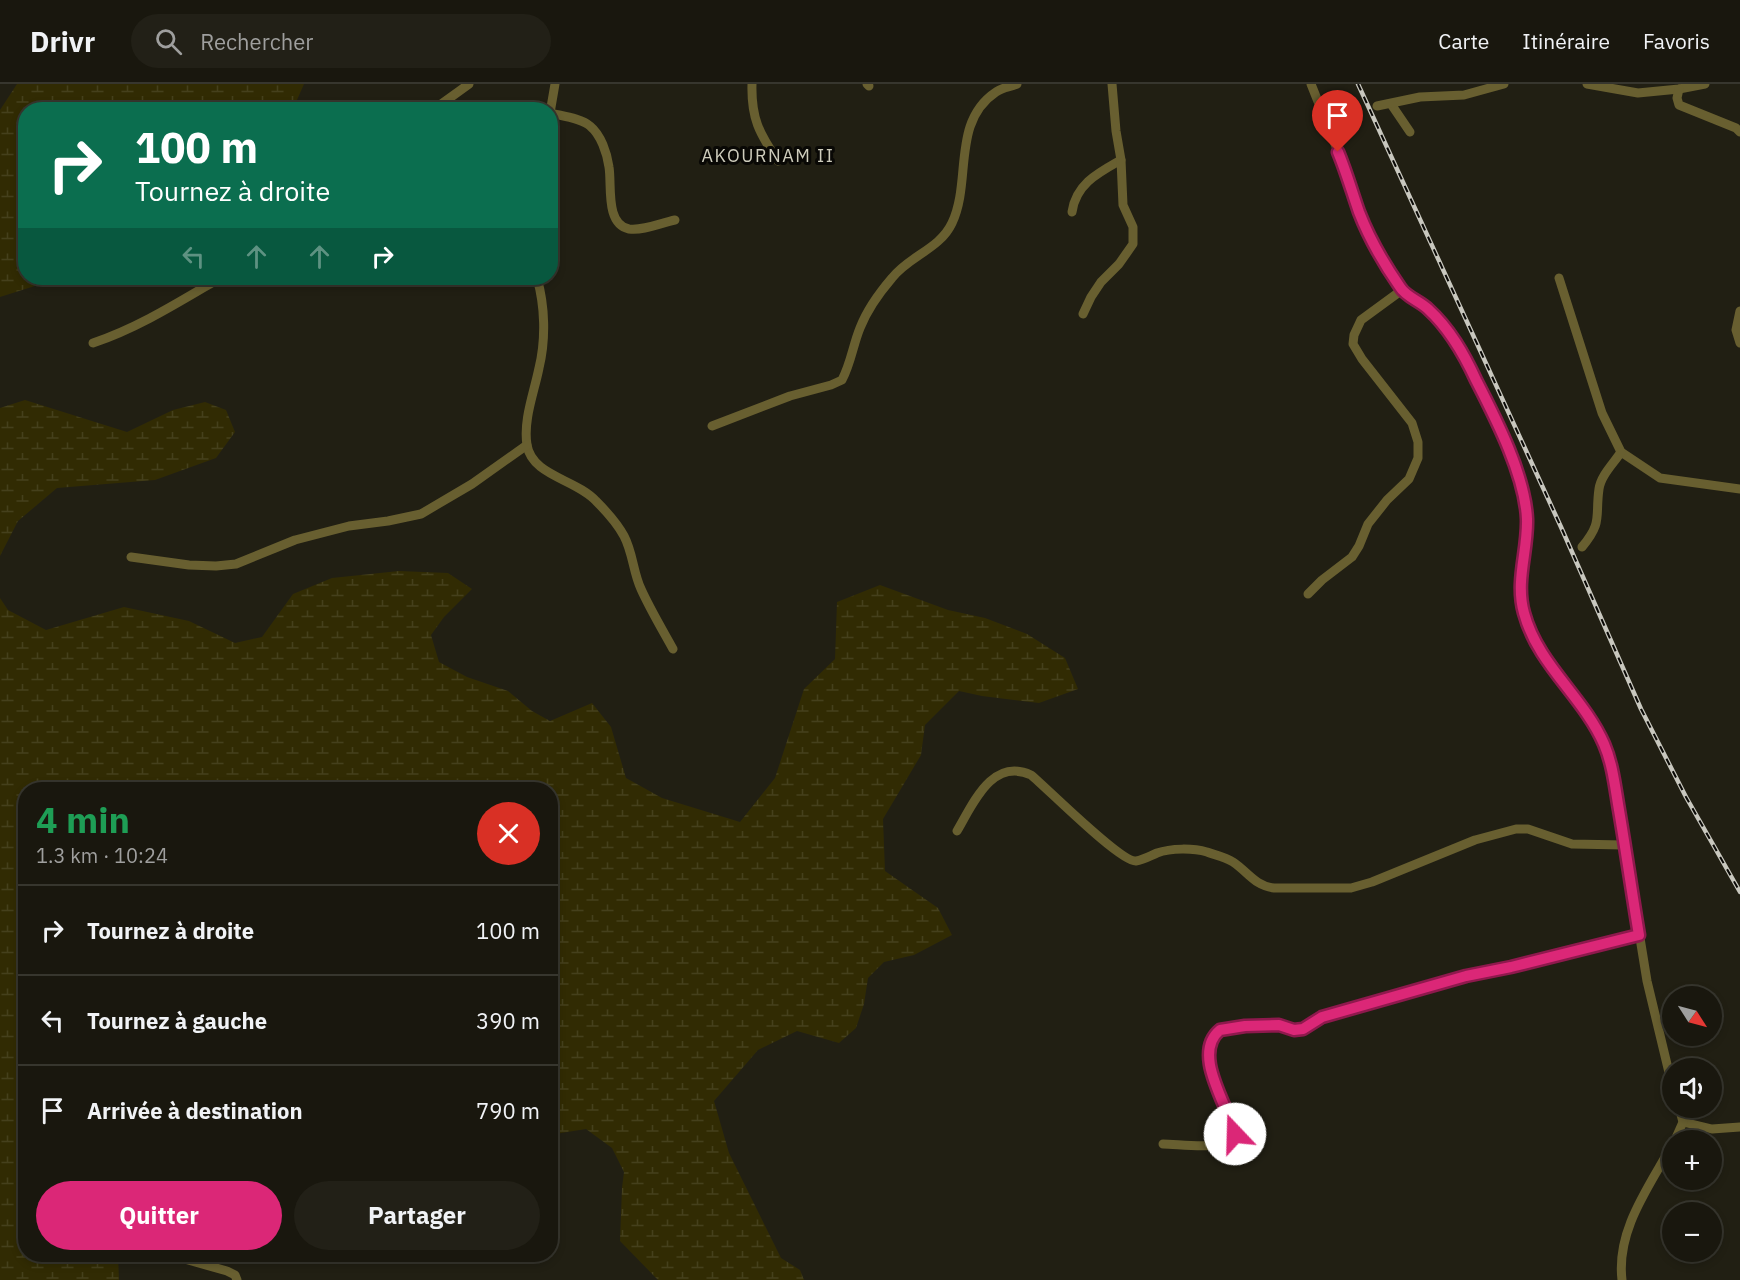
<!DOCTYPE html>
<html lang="fr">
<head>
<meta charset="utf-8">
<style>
  :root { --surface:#19170e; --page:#222017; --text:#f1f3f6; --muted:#9f9f9e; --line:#37362e; --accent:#db2777 }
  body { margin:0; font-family:"IBM Plex Sans",sans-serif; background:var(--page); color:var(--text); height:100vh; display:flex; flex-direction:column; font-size:22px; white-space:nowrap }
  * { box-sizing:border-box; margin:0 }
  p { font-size:20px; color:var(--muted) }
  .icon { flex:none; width:33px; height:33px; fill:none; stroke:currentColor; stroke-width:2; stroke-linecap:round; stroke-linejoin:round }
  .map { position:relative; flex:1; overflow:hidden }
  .drawer { position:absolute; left:18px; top:698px; width:540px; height:480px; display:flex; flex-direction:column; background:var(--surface); border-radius:24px; box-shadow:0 3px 9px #0003,0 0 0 2px var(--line) }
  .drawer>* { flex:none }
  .guide { position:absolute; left:18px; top:18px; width:540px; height:183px; border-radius:24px; box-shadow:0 3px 9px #0003,0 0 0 2px var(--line); background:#0b6e4f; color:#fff; overflow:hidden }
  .needle { width:39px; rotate:126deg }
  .controls { position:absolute; left:1662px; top:902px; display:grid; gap:12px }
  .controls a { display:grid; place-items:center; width:60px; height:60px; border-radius:50%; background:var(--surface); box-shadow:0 3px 9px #0003,0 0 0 2px var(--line); font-size:30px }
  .pin { position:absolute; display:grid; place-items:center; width:51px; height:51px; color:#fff; margin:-62px -26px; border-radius:50% 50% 50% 0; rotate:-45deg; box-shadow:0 0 6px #0007 }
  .pin .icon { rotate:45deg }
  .me { position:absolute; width:66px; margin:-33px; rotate:339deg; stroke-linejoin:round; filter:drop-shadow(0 0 4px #0008) }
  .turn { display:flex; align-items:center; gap:21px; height:126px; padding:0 18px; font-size:27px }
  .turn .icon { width:78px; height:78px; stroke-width:2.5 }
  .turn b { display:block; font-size:42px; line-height:51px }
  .lanes { display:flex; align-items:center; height:57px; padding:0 18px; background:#0003; justify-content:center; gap:30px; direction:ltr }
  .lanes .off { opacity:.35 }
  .round { display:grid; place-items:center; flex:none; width:63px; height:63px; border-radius:32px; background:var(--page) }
  .overview { display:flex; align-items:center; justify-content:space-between; height:102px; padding:0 18px }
  h1 { font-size:36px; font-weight:700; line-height:45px; color:#1e9e55 }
  .cta { display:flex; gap:12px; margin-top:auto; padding:12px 18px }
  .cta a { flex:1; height:69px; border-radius:36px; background:var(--accent); color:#fff; font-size:24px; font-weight:700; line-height:69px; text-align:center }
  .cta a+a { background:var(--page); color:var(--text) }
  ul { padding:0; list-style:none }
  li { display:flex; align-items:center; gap:18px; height:90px; padding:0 18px; border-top:2px solid var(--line) }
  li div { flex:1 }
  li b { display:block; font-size:22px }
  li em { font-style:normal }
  header { display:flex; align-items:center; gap:36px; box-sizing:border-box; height:84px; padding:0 30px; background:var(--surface); border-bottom:2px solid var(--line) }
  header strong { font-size:28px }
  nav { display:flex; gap:33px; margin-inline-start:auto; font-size:21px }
  .search { width:420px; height:54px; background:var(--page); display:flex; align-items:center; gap:15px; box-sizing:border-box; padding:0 21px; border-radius:33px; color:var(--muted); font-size:22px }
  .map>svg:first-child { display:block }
  .wetland { fill:url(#wetland-marsh) }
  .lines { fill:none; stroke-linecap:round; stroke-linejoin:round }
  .minor { stroke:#685f30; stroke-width:9 }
  .rail-casing { stroke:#c8c7be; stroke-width:4.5 }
  .rail { stroke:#090805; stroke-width:2; stroke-dasharray:7; stroke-linecap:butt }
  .route-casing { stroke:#8e194d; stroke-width:15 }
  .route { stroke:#db2777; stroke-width:10 }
  .labels { text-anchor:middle; stroke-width:6; stroke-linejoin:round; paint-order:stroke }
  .quarter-label { font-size:18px; letter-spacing:1.5px; fill:#ceccbc; stroke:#090805 }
</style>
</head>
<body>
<header>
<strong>Drivr</strong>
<div class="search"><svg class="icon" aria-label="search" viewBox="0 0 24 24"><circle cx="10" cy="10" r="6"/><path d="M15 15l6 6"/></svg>Rechercher</div>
<nav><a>Carte</a><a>Itinéraire</a><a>Favoris</a></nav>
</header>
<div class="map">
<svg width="1740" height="1196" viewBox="0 0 1740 1196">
  <defs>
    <pattern id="wetland-marsh" width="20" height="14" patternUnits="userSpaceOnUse" patternTransform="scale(1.5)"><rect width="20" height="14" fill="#312b03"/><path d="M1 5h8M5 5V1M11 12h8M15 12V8" fill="none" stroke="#45401c"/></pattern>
  </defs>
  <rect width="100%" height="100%" fill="#211f13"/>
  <!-- wetland -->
  <g class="wetland">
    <polygon points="17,0 304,0 293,25 26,26 26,194 60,194 0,213 0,26"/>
    <polygon points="25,316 127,348 173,326 205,318 226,326 235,348 216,374 155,396 57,404 18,437 0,472 0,324"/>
    <polygon points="399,487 448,489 472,505 444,533 431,551 439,578 467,593 508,607 532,627 550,637 592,619 611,643 626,694 662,714 740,738 775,694 804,605 835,575 837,518 880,501 948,526 985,534 1027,550 1065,574 1078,605 1039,619 982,612 959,607 925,641 921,671 883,735 885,787 938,824 952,851 914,871 884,878 868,894 864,920 856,944 839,959 797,947 758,966 714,1017 729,1069 781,1174 800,1186 804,1196 658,1196 620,1157 622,1104 624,1088 612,1064 586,1045 561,1049 551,1054 550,705 26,705 26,1170 118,1170 119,1196 0,1196 0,514 8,526 46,546 124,523 189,537 235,559 262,553 293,510 332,494"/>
  </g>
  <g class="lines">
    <!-- minor -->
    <g class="minor">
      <path d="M752 0C751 34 759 49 778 77"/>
      <polyline points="867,0 869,2"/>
      <polyline points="1311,0 1347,90 1360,129 1374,159 1402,206 1427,224 1447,245 1464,271 1496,338 1523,405 1527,438 1520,507 1525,531 1534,555 1547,578 1579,618 1596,644 1612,682 1647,897 1672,1001"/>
      <polyline points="1587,0 1638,9 1679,5 1705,0"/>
      <polyline points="1679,5 1677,14 1679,21 1736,44 1740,48"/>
      <polyline points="1391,20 1410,48"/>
      <polyline points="1377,22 1420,13 1464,11 1504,0"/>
      <polyline points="433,26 469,0"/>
      <path d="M550 29C562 32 581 34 590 42 601 51 607 69 609 83 612 101 605 140 629 145 643 147 661 139 675 136"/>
      <polyline points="550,29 555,0"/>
      <path d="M1072 128C1076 100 1098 89 1121 76"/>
      <path d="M537 194C545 222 546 255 539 284 534 309 523 336 527 361 532 392 576 395 596 417 606 427 617 439 624 452 633 469 633 488 641 505 650 525 662 545 673 565"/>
      <polyline points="1559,194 1602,329 1621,368 1660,394 1740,405"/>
      <polyline points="1740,227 1736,246 1740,259"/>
      <polyline points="1083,230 1091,213 1101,198 1119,180 1133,160 1133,143 1123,121 1121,76 1116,47 1112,0"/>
      <path d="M93 259C138 244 179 218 220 194"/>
      <path d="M712 342 790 312 831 301 842 296C851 279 853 261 860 244 867 226 880 208 892 194 909 172 940 165 952 139 972 97 951 38 996 8 1003 3 1010 3 1017 0"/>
      <path d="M1582 463C1603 438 1595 433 1599 405 1601 391 1614 379 1621 368"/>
      <polyline points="131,473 189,481 216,482 236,480 295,456 349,442 388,437 421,430 472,400 527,361"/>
      <polyline points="1308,510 1322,496 1352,473 1359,462 1368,440 1387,416 1409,395 1418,374 1418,358 1412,339 1362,275 1353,260 1354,251 1361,236 1402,206"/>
      <path d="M957 747C973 720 992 673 1031 691 1047 704 1121 779 1136 777 1143 776 1150 772 1157 769 1171 764 1193 764 1207 768 1215 771 1225 773 1233 778 1248 788 1255 802 1274 804H1351L1372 798 1475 756 1516 745H1528L1572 760 1624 761"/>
      <polyline points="1683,1038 1712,1045 1740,1043"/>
      <polyline points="1675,1056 1683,1038 1679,1023"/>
      <path d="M1163 1060C1181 1060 1223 1067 1234 1053 1236 1022 1187 975 1220 946L1245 942 1279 941 1294 946 1303 945 1322 933 1466 892 1639 851"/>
      <polyline points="167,1170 227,1187 235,1191 237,1196"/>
      <path d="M1622 1196C1616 1146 1649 1103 1672 1061"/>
    </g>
    <!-- rail casing -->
    <g class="rail-casing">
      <polyline id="rail" points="1358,0 1561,443 1641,625 1686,713 1740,808"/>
    </g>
    <!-- rail -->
    <use href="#rail" class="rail"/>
  </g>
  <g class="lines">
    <!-- route casing -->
    <g class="route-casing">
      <path id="route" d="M1235 1050C1228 1021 1191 970 1220 946L1245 942 1279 941 1294 946 1303 945 1322 933 1466 892 1511 883 1639 851C1632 809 1626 767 1619 726 1615 703 1613 681 1604 660 1583 612 1538 581 1524 529 1515 497 1528 467 1527 435 1525 391 1496 335 1476 296 1464 270 1450 245 1428 225 1420 217 1406 213 1400 203 1384 180 1369 154 1359 128 1352 108 1346 87 1338 68"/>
    </g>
    <!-- route -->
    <use href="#route" class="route"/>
  </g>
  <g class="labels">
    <!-- quarter labels -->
    <g class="quarter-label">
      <text x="768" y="78">AKOURNAM II</text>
    </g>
  </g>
</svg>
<div class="controls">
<a><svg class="needle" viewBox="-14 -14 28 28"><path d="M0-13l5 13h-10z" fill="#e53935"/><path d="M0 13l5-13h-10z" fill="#9f9f9e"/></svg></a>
<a><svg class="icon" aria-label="sound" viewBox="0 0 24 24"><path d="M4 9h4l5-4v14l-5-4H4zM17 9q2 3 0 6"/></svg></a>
<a>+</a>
<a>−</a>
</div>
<div class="pin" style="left:1338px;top:68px;background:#d93025"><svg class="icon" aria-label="arrive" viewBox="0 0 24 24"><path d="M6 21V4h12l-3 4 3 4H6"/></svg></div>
<svg class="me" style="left:1235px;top:1050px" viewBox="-20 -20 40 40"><circle r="19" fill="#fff"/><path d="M0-13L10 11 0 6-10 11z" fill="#db2777"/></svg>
<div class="guide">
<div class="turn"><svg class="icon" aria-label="right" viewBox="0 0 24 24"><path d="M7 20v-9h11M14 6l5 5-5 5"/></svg><div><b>100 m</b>Tournez à droite</div></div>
<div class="lanes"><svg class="icon off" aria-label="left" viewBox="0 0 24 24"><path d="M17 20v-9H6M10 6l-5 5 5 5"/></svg><svg class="icon off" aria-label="ahead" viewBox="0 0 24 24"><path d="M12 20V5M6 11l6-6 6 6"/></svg><svg class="icon off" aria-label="ahead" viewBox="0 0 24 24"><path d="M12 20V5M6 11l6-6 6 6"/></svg><svg class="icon" aria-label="right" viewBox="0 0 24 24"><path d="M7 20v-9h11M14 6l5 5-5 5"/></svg></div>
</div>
<section class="drawer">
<div class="overview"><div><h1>4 min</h1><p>1.3 km · 10:24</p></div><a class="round" style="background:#d93025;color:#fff"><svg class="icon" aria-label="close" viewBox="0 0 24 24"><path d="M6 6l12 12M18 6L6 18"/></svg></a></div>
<ul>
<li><svg class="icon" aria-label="right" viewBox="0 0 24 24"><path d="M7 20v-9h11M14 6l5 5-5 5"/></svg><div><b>Tournez à droite</b></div><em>100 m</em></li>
<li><svg class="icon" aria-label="left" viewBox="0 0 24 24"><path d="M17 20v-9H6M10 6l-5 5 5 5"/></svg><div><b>Tournez à gauche</b></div><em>390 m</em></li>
<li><svg class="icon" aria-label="arrive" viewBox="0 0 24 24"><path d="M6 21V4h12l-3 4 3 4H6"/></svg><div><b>Arrivée à destination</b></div><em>790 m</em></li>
</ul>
<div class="cta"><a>Quitter</a><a>Partager</a></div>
</section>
</div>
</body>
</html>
